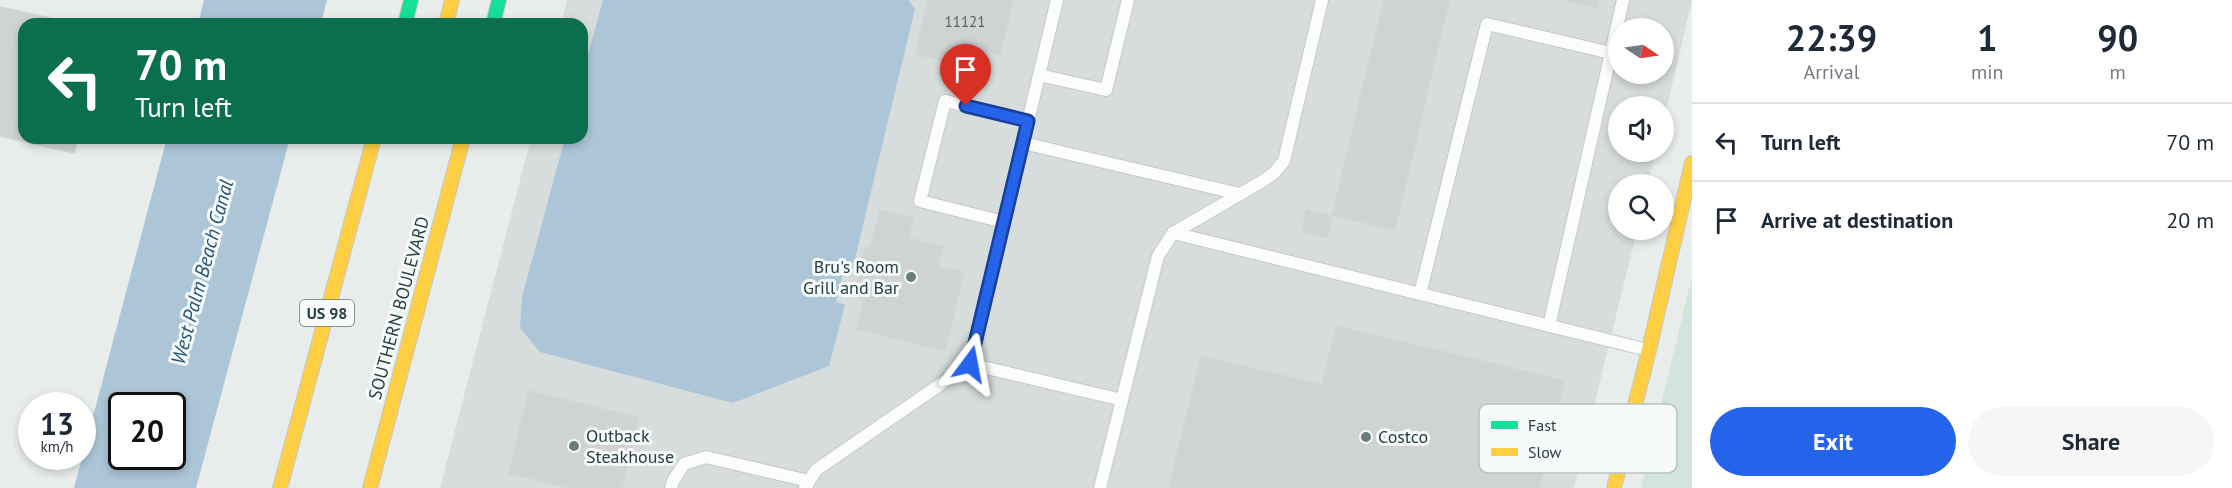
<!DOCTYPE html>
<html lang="en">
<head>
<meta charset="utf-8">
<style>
  :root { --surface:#fff; --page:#f6f6f7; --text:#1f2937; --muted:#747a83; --line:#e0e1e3; --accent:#2563eb }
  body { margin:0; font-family:"PT Sans",sans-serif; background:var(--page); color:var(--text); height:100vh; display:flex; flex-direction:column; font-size:22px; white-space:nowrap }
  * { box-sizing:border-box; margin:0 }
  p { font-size:20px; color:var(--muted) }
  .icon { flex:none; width:33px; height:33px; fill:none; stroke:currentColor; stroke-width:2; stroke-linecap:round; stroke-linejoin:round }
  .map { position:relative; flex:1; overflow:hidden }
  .sheet { display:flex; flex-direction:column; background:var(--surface); width:540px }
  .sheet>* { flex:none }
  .guide { position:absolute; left:18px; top:18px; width:570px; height:126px; border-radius:18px; box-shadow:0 3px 9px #0003; background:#0b6e4f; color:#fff; overflow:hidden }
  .needle { width:39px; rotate:103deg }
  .controls { position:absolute; left:1608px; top:18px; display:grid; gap:12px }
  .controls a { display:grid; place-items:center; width:66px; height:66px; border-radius:50%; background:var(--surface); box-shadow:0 3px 9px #0003; font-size:30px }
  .speed { position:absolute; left:18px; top:392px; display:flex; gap:12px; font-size:30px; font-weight:700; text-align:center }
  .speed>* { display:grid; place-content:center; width:78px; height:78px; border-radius:50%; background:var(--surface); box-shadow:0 3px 9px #0003; line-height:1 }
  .speed small { font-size:15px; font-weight:400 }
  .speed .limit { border:3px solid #111; border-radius:9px; background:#fff; color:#111 }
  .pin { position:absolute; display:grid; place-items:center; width:51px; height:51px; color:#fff; margin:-62px -26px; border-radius:50% 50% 50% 0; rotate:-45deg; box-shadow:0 0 6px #0007 }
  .pin .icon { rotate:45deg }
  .me { position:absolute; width:66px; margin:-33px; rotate:13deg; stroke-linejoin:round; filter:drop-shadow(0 0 4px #0008) }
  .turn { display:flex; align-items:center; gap:21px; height:126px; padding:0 18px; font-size:27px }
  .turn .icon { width:78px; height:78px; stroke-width:2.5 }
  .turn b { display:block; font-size:42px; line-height:51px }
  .eta { display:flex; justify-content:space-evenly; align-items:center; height:102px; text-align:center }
  .eta b { font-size:36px; font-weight:800; line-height:42px }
  .button { display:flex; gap:12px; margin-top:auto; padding:12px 18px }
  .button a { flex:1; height:69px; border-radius:36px; background:var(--accent); color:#fff; font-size:24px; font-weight:800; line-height:69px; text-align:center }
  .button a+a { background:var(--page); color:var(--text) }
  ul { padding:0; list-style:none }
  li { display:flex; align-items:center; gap:18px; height:78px; padding:0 18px; border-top:2px solid var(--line) }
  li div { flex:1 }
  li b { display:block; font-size:22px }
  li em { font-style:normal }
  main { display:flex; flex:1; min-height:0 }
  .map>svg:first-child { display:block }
  .built { fill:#d7dddc; fill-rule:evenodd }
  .green { fill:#d3e4dc }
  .water { fill:#acc6d7; fill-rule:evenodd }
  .building { fill:#cfd4d3; stroke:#d1d5d4; stroke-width:1.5 }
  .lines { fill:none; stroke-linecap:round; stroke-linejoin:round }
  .lane-casing { stroke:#c5c9c8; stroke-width:14 }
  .fast-casing { stroke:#c2c8c7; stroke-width:16 }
  .slow-casing { stroke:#c2c8c7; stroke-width:16 }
  .lane { stroke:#fcfcfc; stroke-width:12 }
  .fast { stroke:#16e098; stroke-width:14 }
  .slow { stroke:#ffcf43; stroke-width:14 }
  .route-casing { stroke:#184099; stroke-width:15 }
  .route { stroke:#2563eb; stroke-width:10 }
  .poi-dot { fill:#6a7c7b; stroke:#f7fafa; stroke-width:2 }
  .labels { text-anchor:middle; stroke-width:6; stroke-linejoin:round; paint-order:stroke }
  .number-label { font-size:15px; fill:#516565 }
  .shield { fill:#f7fafa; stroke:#657777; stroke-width:1.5 }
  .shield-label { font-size:16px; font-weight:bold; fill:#263f3f }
  .poi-label { font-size:18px; fill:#263f3f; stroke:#f7fafa; text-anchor:start }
  .street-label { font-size:18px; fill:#263f3f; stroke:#f7fafa }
  .water-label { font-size:20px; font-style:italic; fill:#245477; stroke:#f7fafa }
  .key { fill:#f7fafa; stroke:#b8c2c2; stroke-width:1.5 }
  .key-label { font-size:16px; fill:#263f3f }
</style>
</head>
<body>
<main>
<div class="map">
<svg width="1692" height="488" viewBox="0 0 1692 488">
  <rect width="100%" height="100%" fill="#e8eceb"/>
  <!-- built -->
  <path class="built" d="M567 0H1692L1664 119V106H1618V152H1656L1648 184H1618V230H1637L1574 488H440L531 138H582V24H561ZM1618 28H1664V74H1618Z"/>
  <!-- green -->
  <polygon class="green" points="1692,276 1692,488 1641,488"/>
  <!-- water -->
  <g class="water">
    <polygon points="204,0 327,0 321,24 198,24"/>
    <polygon points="603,0 908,0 915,9 851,275 843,274 836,302 845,305 829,366 733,403 540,352 520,328 522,297 565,138 582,138 582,77"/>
    <path d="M167 138H290L196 488H74ZM122 405H172V456H122Z"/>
  </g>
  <!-- building -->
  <g class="building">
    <polygon points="928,0 1013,0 1000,55 954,44 950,62 915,54"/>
    <polygon points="1384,0 1449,0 1395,230 1333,215 1327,238 1302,231 1306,210 1332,216"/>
    <polygon points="1564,0 1599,0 1597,8"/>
    <polygon points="0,7 77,24 24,24 24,138 78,138 74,153 0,136"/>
    <polygon points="880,210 913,218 908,238 943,247 938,266 964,272 945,351 857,329 868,284 857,281 865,248 870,249"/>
    <polygon points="1336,326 1565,381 1539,488 1169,488 1201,356 1322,385"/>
    <polygon points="529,391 639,418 622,488 569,488 509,473"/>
  </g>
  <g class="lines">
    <!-- lane casing -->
    <g class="lane-casing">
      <g id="lane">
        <polyline points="1039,75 1106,90 1128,0"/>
        <polyline points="1023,143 1240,194"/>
        <polyline points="1004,222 920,201 945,101 1028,121"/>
        <polyline points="1173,233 1648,350"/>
        <polyline points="1420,294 1487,24 1611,53"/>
        <polyline points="1549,326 1623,0"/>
        <polyline points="970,364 1122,400"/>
        <polyline points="671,488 673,481 684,464 706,457 809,481"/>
        <polyline points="805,488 816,470 970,364 1057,0"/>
        <polyline points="1100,488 1158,256 1173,233 1261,182 1273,174 1284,161 1322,0"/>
      </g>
    </g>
    <!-- fast casing -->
    <g class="fast-casing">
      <g id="fast">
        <polyline points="405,24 411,0"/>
        <polyline points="493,24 499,0"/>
      </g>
    </g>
    <!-- slow casing -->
    <g class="slow-casing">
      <g id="slow">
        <polyline points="446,24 452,0"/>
        <polyline points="280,488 374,138"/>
        <polyline points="370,488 463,138"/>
        <polyline points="1614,488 1649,350 1692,163"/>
      </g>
    </g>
    <!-- lane -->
    <use href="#lane" class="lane"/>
    <!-- fast -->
    <use href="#fast" class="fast"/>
    <!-- slow -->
    <use href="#slow" class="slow"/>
  </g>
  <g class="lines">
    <!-- route casing -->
    <g class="route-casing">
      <polyline id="route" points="966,106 1028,121 970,364"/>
    </g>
    <!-- route -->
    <use href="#route" class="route"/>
  </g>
  <!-- markers -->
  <g class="poi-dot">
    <circle cx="911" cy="277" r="6"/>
    <circle cx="1366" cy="437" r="6"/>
    <circle cx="574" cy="446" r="6"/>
  </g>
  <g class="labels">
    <!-- number labels -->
    <g class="number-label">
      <text x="965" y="27">11121</text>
    </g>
    <!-- shield labels -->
    <rect class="shield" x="300" y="300" width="54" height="26" rx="4.5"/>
    <g class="shield-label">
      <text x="327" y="319">US 98</text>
    </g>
    <!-- poi labels -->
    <g class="poi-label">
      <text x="899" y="273" text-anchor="end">Bru's Room<tspan x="899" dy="21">Grill and Bar</tspan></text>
      <text x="586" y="442">Outback<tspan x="586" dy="21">Steakhouse</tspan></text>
      <text x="1378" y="443">Costco</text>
    </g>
    <!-- street labels -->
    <g class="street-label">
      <text transform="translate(399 308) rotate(-75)" y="6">SOUTHERN BOULEVARD</text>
    </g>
    <!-- water labels -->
    <g class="water-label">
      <text transform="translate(202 272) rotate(-75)" y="7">West Palm Beach Canal</text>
    </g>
  </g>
  <!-- legend -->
  <rect x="1479" y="404" width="198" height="69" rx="9" class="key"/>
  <rect x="1491" y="421" width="27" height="8" fill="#16e098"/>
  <rect x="1491" y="448" width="27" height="8" fill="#ffcf43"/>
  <g class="key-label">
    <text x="1528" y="431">Fast</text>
    <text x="1528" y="458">Slow</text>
  </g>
</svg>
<div class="controls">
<a><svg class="needle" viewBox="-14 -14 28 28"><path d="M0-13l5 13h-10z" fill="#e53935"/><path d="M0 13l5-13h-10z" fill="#747a83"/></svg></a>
<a><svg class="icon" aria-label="sound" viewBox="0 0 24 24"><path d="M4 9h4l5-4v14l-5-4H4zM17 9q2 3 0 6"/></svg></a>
<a><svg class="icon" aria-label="search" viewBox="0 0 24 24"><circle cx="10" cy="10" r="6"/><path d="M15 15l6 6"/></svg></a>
</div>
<div class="speed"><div>13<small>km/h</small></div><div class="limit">20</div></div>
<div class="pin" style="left:966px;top:106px;background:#d93025"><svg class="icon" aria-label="arrive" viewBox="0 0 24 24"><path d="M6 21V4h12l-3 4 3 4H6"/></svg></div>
<svg class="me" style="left:970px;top:364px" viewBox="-20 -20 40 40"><path d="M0-17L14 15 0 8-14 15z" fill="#2563eb" stroke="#fff" stroke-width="4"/></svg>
<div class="guide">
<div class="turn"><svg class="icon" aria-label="left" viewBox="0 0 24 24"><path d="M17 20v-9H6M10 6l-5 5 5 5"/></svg><div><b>70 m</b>Turn left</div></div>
</div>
</div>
<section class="sheet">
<div class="eta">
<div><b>22:39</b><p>Arrival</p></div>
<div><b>1</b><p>min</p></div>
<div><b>90</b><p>m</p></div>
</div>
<ul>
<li><svg class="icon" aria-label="left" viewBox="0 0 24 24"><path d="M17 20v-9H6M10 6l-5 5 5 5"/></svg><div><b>Turn left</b></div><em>70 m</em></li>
<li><svg class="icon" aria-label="arrive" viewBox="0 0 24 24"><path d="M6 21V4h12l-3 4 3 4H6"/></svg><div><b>Arrive at destination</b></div><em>20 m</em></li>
</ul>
<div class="button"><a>Exit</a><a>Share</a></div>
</section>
</main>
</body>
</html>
